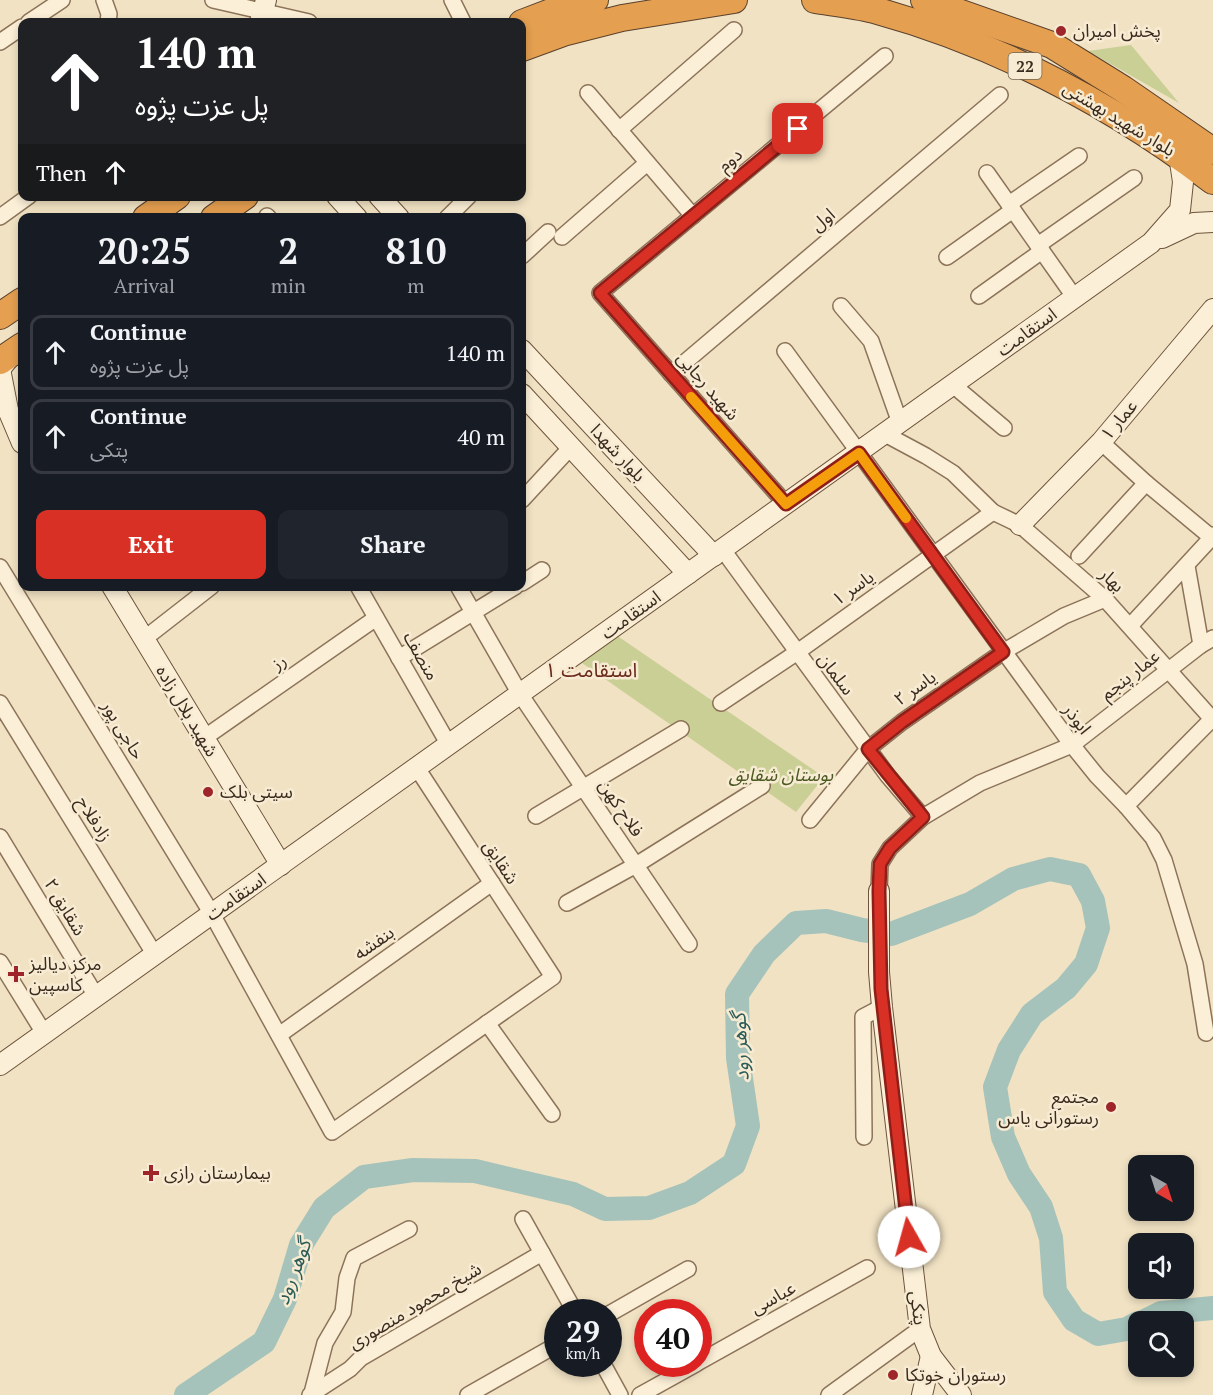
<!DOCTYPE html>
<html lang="en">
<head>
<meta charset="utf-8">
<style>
  :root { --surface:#171b24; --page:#20242c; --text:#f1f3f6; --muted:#9ea1a6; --line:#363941; --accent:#d93025 }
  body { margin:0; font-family:"PT Serif","Noto Sans Arabic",serif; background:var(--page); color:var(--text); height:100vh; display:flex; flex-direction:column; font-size:22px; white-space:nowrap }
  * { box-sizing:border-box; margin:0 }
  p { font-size:20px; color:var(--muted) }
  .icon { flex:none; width:33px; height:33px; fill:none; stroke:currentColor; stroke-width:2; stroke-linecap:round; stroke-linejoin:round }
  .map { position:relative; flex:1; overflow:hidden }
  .drawer { position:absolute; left:18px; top:213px; width:508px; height:378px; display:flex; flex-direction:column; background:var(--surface); border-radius:12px; box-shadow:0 3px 9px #0003 }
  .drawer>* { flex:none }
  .guide { position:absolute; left:18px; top:18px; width:508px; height:183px; border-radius:12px; box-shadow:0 3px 9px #0003; background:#202124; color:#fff; overflow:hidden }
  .needle { width:39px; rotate:141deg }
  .tools { position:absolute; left:1128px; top:1155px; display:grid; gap:12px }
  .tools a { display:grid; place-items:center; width:66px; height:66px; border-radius:12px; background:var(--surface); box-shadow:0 3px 9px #0003; font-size:30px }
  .speed { position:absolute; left:544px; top:1299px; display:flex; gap:12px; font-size:30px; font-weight:700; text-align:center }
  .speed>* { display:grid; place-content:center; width:78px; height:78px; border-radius:50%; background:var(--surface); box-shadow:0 3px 9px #0003; line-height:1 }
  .speed small { font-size:15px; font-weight:400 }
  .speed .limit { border:9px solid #d22; background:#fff; color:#111 }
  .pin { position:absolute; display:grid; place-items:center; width:51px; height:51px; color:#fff; margin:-26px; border-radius:12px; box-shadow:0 3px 9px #0006 }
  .me { position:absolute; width:66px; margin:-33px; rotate:353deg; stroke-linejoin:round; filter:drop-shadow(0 0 4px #0008) }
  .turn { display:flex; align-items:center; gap:21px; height:126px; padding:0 18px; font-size:27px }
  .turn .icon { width:78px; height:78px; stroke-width:2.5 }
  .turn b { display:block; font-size:42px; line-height:51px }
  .then { display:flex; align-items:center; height:57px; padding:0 18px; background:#0003; gap:12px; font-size:22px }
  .eta { display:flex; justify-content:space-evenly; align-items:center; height:102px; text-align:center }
  .eta b { font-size:36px; font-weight:600; line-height:42px }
  .primary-button { display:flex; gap:12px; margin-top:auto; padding:12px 18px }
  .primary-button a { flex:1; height:69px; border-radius:12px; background:var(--accent); color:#fff; font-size:24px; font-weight:600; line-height:69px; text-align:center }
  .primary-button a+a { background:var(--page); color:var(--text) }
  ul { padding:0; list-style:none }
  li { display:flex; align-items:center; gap:18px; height:75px; margin:0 12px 9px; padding:0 6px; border:3px solid var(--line); border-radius:12px }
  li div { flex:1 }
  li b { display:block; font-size:22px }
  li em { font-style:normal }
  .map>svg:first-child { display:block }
  .green { fill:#cacf96 }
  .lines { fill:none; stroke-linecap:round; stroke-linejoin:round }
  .river { stroke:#a5c3ba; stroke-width:24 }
  .street-casing { stroke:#8c7359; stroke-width:18 }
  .secondary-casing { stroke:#6e543c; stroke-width:22 }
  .highway-casing { stroke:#5a412d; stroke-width:28 }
  .street { stroke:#fbefd7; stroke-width:15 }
  .secondary { stroke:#fbefd7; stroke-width:20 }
  .highway { stroke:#e49f50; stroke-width:26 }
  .route-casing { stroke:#8d1f18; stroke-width:15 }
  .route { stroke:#d93025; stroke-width:10 }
  .slow { stroke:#f59e0b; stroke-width:10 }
  .poi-dot { fill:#9e2529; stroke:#f7ecd3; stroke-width:2 }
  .labels { text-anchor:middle; stroke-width:5; stroke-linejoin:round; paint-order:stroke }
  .shield { fill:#f7ecd3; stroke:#736554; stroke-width:1.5 }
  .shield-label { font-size:16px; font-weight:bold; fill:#3b2b1e }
  .poi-label { font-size:18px; fill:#3b2b1e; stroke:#f7ecd3; text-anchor:start }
  .street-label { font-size:18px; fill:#3b2b1e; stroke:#f7ecd3 }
  .park-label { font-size:18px; font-style:italic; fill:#4c5923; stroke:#f7ecd3 }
  .neighbourhood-label { font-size:20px; fill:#6a291b; stroke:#f7ecd3 }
  .water-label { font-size:20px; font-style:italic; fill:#2c5c58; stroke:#f7ecd3 }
</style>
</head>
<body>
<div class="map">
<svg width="1213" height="1395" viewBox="0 0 1213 1395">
  <rect width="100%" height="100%" fill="#f1e2c3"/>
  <!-- green -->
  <g class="green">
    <polygon points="1131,45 1179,103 1088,51"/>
    <polygon points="616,635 824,777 796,812 582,663"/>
  </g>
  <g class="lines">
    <!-- river -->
    <g class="river">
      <polyline points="1143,1322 1161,1313 1213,1308"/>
      <polyline points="186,1395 264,1342 285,1299 301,1245 324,1208 364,1177 413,1170 475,1171 573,1194 605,1209 649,1208 690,1193 734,1164 748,1126 738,1058 737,994 764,954 796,923 826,921 862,930 891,934 970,904 1013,879 1050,869 1079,875 1093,901 1098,928 1086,964 1066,988 1032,1014 1009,1050 995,1087 1003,1137 1019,1174 1041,1207 1051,1238 1055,1292 1074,1320 1098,1334 1127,1329 1138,1323"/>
    </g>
    <!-- street casing -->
    <g class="street-casing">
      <g id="street">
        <polyline points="104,0 109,14 108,22"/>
        <polyline points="213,0 309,22"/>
        <polyline points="452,0 463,22"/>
        <polyline points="29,22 62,0"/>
        <polyline points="0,42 22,27"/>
        <polyline points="588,93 693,216"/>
        <polyline points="619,130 734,30"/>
        <polyline points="987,173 1075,298"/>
        <polyline points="1009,204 1079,156"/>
        <polyline points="267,216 269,218"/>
        <polyline points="0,217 29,196"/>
        <polyline points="447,218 469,196"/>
        <polyline points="562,237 647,163"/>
        <polyline points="1038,245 1134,178"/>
        <polyline points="522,256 548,232"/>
        <polyline points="947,257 1013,210"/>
        <polyline points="979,296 1042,251"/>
        <polyline points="841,306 871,341 900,423"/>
        <polyline points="785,351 1072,745 1097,776 1126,806 1153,838 1164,860 1195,964 1206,1033"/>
        <polyline points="671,374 1000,95"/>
        <polyline points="953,385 1004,428"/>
        <polyline points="885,434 926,456 953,473 993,512 1020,525 1105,599 1212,719 1126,806"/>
        <polyline points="1101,442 1146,483 1211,537 1213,535"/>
        <polyline points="522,500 571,447"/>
        <polyline points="786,504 600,293 885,56"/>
        <polyline points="723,550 888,776 923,817"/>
        <polyline points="1079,556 1146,483"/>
        <polyline points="1187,566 1201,645"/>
        <polyline points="0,567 212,914 332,1132 553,977 417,768"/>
        <polyline points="522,583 542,570"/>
        <polyline points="358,586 449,745"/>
        <polyline points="458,586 520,694 689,944"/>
        <polyline points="1130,626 1213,536"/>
        <polyline points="144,639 212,586"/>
        <polyline points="399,658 516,586"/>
        <polyline points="0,703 155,955"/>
        <polyline points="721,703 796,653 993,512"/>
        <polyline points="204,738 376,618"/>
        <polyline points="536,816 681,729"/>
        <polyline points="810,820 868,749 902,722 1003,652 1064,616 1105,599"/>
        <polyline points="0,837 96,996"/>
        <polyline points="879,891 880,864 890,848 923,817 980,783 1072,745 1201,645 1213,638"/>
        <polyline points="567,903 636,865 762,786"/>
        <polyline points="0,962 44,1033"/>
        <polyline points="487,1023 552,1114"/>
        <polyline points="279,1035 492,883"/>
        <polyline points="864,1137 863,1017 882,1007"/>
        <polyline points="523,1219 575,1312"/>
        <polyline points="609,1314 688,1269"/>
        <polyline points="699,1362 867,1268"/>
        <polyline points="603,1364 620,1395"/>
        <polyline points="312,1393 325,1343 343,1312 347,1278 354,1258 409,1229"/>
        <polyline points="310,1395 350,1369 361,1358 542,1253"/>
        <polyline points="468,1395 558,1344"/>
        <polyline points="640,1395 696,1364"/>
        <polyline points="829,1395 920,1329"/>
      </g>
    </g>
    <!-- secondary casing -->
    <g class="secondary-casing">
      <g id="secondary">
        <polyline points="260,22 266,0"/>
        <polyline points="337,196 357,218"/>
        <polyline points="379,196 399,218"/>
        <polyline points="1162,238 1194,223 1213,222"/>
        <polyline points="522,350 714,556"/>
        <polyline points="14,352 1,368 1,374 8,410 22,443"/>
        <polyline points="522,394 688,574"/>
        <polyline points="1020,525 1101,442 1213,309"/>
        <polyline points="112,586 281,865"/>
        <polyline points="879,891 879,972 882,1007 920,1329 931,1356 961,1395"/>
        <polyline points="0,1065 1151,243 1180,210 1183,182 1179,155"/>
        <polyline points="922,1395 931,1356"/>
      </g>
    </g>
    <!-- highway casing -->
    <g class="highway-casing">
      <g id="highway">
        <path d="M815 0C835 3 855 5 874 10 998 44 1111 104 1213 181"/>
        <polyline points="924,0 1052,45 1123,89 1213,151"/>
        <polyline points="522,23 556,10 595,0"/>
        <polyline points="522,48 563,33 622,18 734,0"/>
        <polyline points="146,218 177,196"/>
        <polyline points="214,218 245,196"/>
        <polyline points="0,316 22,301"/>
        <polyline points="0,361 22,346"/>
      </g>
    </g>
    <!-- street -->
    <use href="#street" class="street"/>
    <!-- secondary -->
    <use href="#secondary" class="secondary"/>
    <!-- highway -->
    <use href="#highway" class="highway"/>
  </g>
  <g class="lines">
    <!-- route casing -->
    <g class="route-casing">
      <polyline id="route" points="798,129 600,293 786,504 859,453 1003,652 902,722 868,749 923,817 890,848 880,864 879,891 881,989 909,1237"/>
    </g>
    <!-- route -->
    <use href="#route" class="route"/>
    <!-- slow -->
    <polyline class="slow" points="691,397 786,504 859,453 906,518"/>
  </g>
  <!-- markers -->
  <g class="poi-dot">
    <circle cx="1061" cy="31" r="6"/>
    <circle cx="208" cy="792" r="6"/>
    <path d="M13 965h6v6h6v6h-6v6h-6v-6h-6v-6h6z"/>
    <circle cx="1111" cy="1107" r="6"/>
    <path d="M148 1164h6v6h6v6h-6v6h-6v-6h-6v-6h6z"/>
    <circle cx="893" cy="1375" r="6"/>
  </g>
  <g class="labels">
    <!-- shield labels -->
    <rect class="shield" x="1008.5" y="53" width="33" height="26" rx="4.5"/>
    <g class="shield-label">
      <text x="1025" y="72">22</text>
    </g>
    <!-- poi labels -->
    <g class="poi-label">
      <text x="1073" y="37">پخش امیران</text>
      <text x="220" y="798">سیتی بلک</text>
      <text x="29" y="970">مرکز دیالیز<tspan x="29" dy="21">کاسپین</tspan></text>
      <text x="1099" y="1103" text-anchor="end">مجتمع<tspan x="1099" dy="21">رستورانی یاس</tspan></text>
      <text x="164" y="1179">بیمارستان رازی</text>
      <text x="905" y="1381">رستوران خوتکا</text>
    </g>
    <!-- street labels -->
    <g class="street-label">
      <text transform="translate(1119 119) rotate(31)" y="6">بلوار شهید بهشتی</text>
      <text transform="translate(730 160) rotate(-40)" y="6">دوم</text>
      <text transform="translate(823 220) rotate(-40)" y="6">اول</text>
      <text transform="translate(1027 332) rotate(-36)" y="6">استقامت</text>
      <text transform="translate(708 386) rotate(49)" y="6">شهید رجایی</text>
      <text transform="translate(1119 420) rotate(-50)" y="6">عمار ۱</text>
      <text transform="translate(618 453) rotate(47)" y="6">بلوار شهدا</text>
      <text transform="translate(1112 580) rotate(43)" y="6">بهار</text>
      <text transform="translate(853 588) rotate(-35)" y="6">یاسر ۱</text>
      <text transform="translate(631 615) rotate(-36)" y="6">استقامت</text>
      <text transform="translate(421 656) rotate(60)" y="6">منصف</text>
      <text transform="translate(279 662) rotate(-35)" y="6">رز</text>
      <text transform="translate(836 674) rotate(53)" y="6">سلمان</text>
      <text transform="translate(1130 675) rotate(-38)" y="6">عمار پنجم</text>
      <text transform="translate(915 688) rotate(-35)" y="6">یاسر ۲</text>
      <text transform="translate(187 711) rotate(59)" y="6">شهید بلال زاده</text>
      <text transform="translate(1077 719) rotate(53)" y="6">ابوذر</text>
      <text transform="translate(123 730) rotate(59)" y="6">حاجی پور</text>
      <text transform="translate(621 808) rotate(56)" y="6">فلاح کهن</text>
      <text transform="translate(94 819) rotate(58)" y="6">زادفلاح</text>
      <text transform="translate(501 862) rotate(57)" y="6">شقایق</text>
      <text transform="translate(236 897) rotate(-35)" y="6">استقامت</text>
      <text transform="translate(65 907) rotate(59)" y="6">شقایق ۲</text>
      <text transform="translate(374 943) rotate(-35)" y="6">بنفشه</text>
      <text transform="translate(773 1298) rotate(-29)" y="6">عباسی</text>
      <text transform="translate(415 1306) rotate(-31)" y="6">شیخ محمود منصوری</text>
      <text transform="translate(918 1308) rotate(82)" y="6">پتکی</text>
    </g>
    <!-- park labels -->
    <g class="park-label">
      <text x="781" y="781">بوستان شقایق</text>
    </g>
    <!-- neighbourhood labels -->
    <g class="neighbourhood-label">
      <text x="591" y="677">استقامت ۱</text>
    </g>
    <!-- water labels -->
    <g class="water-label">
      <text transform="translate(740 1047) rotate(-93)" y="7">گوهر رود</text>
      <text transform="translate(293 1272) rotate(-69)" y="7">گوهر رود</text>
    </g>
  </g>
</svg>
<div class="tools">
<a><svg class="needle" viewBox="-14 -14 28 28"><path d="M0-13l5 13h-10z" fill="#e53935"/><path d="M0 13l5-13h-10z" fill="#9ea1a6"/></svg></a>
<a><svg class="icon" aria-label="sound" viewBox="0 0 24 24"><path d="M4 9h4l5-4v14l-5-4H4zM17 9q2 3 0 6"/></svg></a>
<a><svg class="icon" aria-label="search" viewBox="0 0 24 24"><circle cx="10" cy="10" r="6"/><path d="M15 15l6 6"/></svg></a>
</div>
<div class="speed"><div>29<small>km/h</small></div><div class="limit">40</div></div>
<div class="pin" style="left:798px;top:129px;background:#d93025"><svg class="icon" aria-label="arrive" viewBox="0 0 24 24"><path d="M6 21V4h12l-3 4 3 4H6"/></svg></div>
<svg class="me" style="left:909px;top:1237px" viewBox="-20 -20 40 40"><circle r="19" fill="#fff"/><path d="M0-13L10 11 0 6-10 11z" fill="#d93025"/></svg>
<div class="guide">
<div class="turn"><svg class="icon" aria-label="ahead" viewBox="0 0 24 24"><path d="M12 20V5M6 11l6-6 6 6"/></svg><div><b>140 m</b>پل عزت پژوه</div></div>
<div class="then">Then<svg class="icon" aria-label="ahead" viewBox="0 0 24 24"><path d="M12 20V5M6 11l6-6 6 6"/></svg></div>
</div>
<section class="drawer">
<div class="eta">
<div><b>20:25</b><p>Arrival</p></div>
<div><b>2</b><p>min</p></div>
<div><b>810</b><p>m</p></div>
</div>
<ul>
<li><svg class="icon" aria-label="ahead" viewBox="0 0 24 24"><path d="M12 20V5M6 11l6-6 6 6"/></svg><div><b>Continue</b><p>پل عزت پژوه</p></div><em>140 m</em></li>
<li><svg class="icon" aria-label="ahead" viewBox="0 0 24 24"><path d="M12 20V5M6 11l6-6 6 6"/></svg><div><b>Continue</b><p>پتکی</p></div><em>40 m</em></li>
</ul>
<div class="primary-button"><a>Exit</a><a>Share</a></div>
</section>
</div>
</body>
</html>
